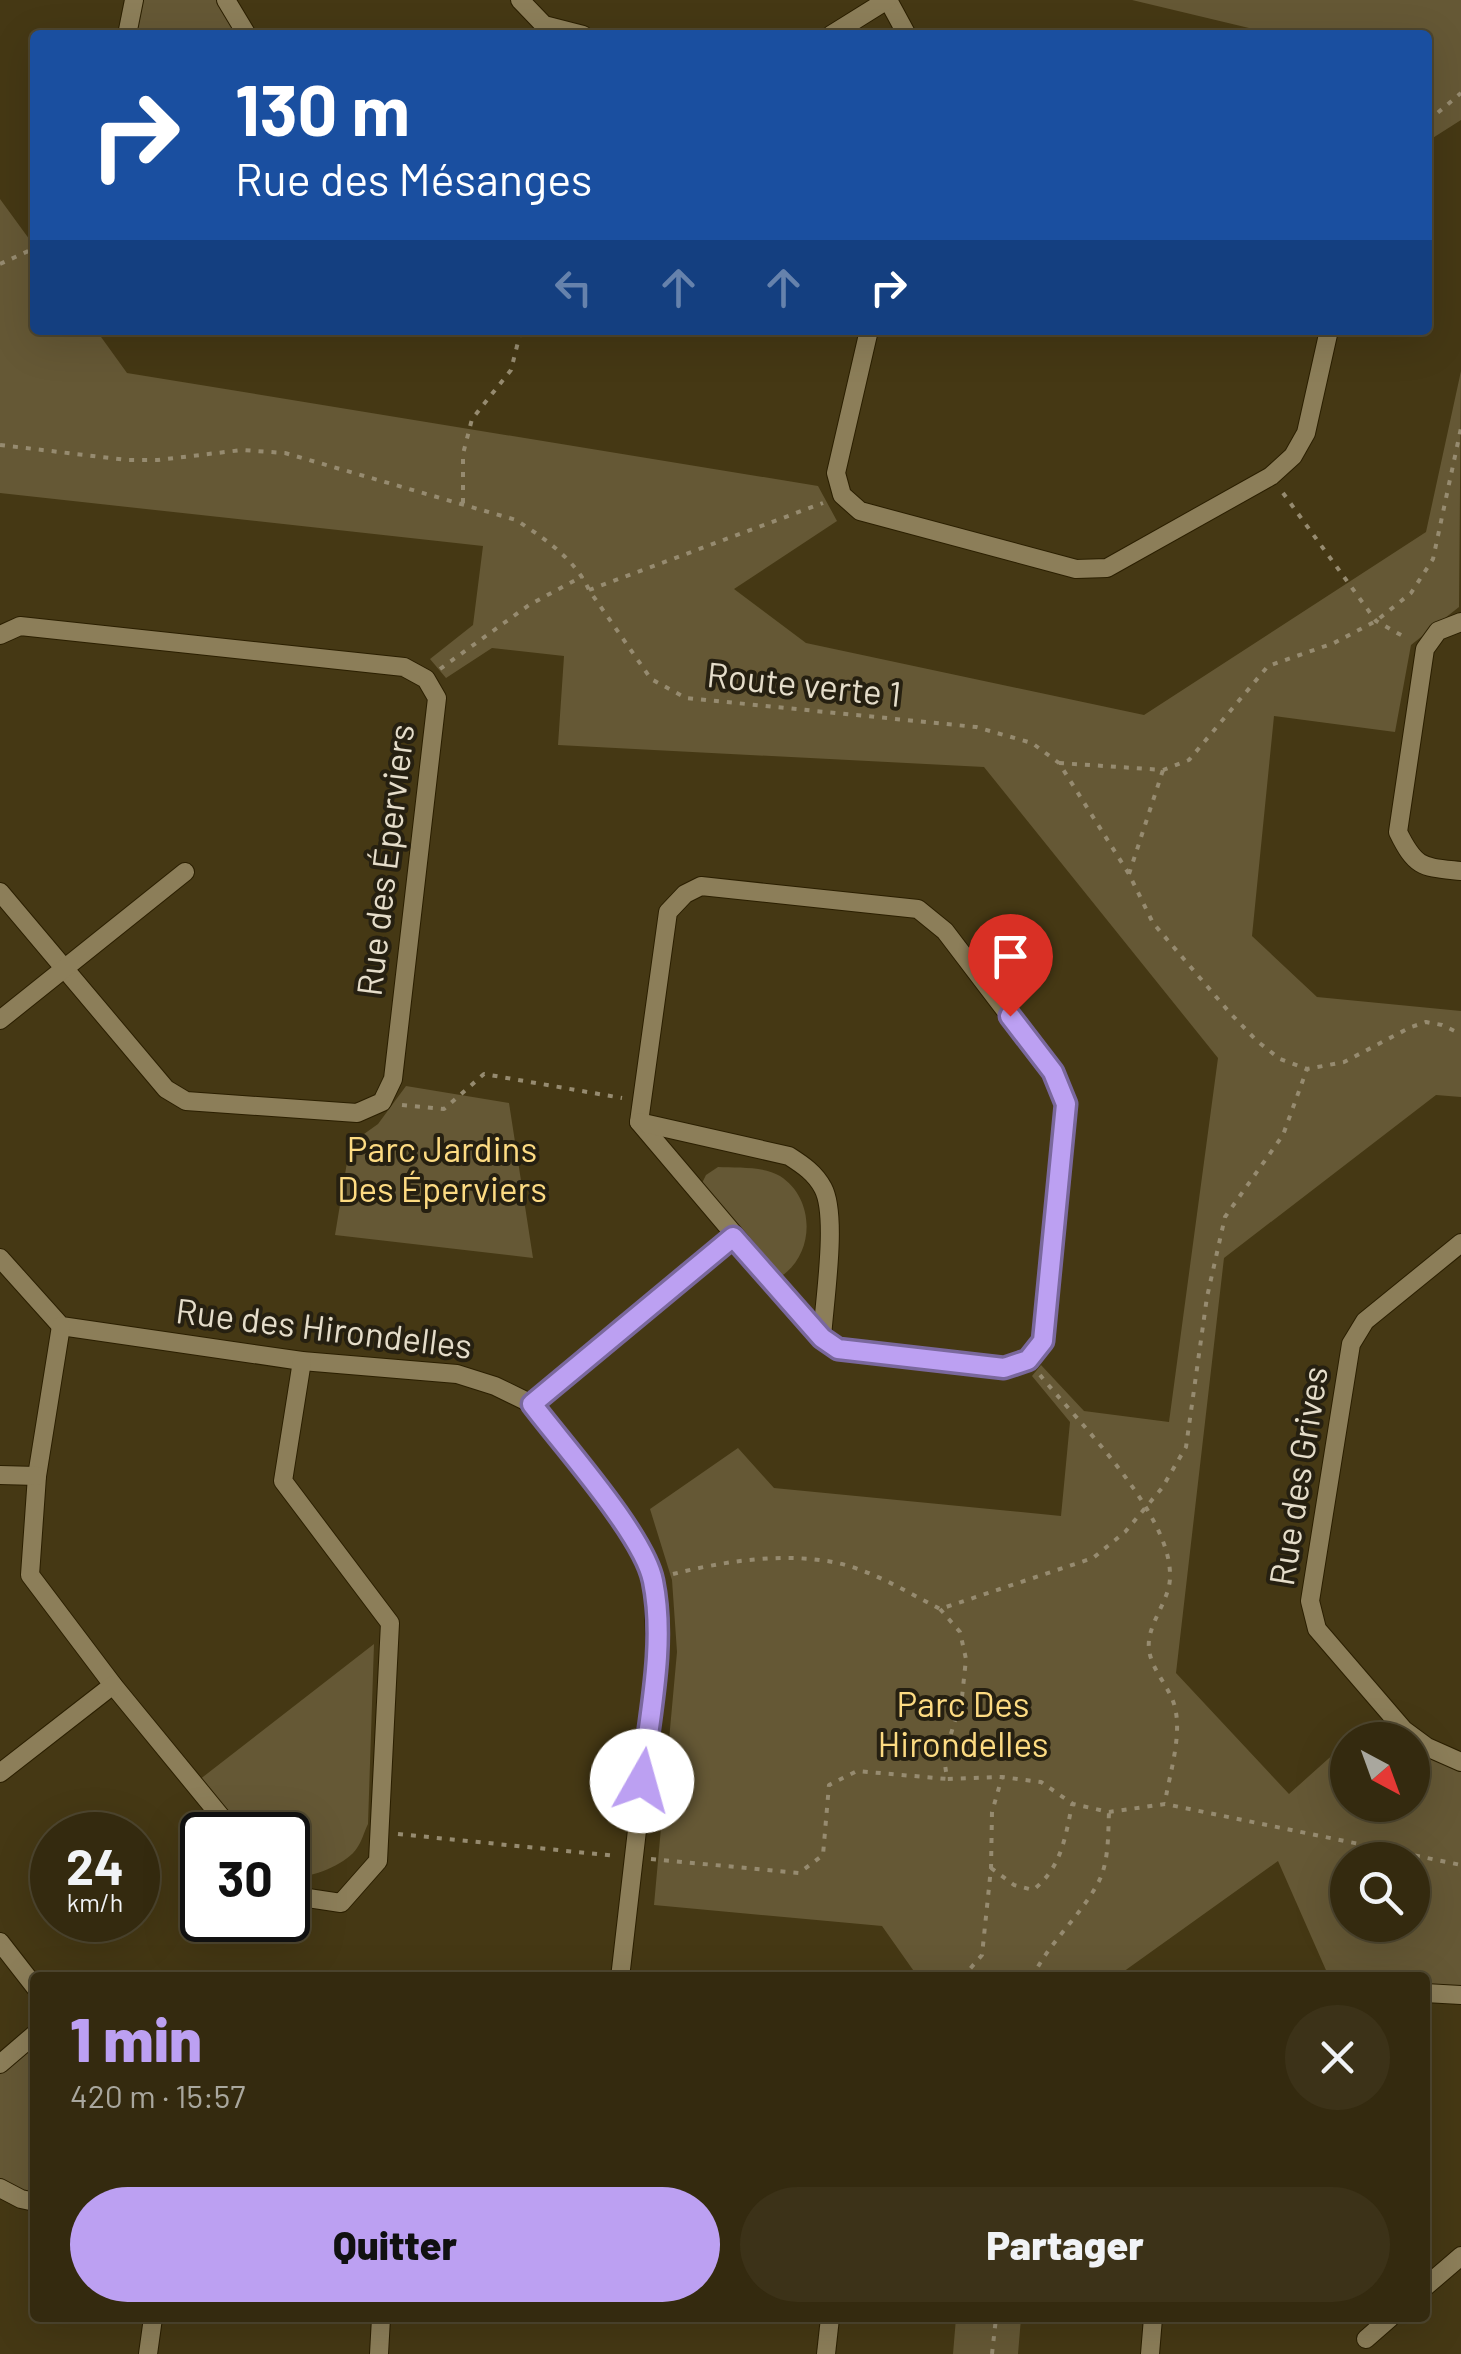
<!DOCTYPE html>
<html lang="fr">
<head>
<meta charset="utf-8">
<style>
  :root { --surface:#342a0f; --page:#3c3218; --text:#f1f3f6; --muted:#a9a79e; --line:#4e462f; --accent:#bca0f2 }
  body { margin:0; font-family:Barlow,sans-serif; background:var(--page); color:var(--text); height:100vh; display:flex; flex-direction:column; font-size:38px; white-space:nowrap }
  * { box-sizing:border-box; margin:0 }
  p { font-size:32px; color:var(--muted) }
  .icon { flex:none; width:55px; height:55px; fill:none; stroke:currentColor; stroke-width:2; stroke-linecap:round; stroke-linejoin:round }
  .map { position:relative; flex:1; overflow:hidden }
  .drawer { position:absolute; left:30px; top:1972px; width:1400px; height:350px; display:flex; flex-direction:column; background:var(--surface); border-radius:10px; box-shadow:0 10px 40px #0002,0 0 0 2px var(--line) }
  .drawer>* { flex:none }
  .banner { position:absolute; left:30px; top:30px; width:1402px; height:305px; border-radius:10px; box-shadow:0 10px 40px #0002,0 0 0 2px var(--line); background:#1a4fa0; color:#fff; overflow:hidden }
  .needle { width:65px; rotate:139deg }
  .buttons { position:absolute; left:1330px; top:1722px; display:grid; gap:20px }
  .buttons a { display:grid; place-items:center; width:100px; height:100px; border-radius:50%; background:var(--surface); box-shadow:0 10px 40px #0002,0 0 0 2px var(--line); font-size:50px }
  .speed { position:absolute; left:30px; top:1812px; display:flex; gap:20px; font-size:50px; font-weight:700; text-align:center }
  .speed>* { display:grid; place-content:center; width:130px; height:130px; border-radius:50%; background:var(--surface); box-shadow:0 10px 40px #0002,0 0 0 2px var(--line); line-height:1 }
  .speed small { font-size:25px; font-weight:400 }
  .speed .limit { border:5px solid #111; border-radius:15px; background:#fff; color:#111 }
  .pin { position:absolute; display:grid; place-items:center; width:85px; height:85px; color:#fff; margin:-102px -42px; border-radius:50% 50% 50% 0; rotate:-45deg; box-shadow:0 0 10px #0007 }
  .pin .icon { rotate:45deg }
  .me { position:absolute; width:110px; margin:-55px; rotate:7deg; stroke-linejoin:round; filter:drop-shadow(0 0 8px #0008) }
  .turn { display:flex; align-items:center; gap:35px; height:210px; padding:0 40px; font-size:45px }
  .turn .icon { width:130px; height:130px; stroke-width:2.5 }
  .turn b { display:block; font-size:70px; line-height:85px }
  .lanes { display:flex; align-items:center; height:95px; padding:0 40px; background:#0003; justify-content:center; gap:50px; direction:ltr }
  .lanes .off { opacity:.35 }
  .round { display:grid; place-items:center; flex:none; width:105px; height:105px; border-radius:52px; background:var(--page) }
  .overview { display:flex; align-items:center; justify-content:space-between; height:170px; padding:0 40px }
  h1 { font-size:60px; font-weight:800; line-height:75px; color:var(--accent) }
  .button { display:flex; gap:20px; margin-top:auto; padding:20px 40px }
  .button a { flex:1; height:115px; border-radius:60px; background:var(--accent); color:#111; font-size:40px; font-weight:800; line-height:115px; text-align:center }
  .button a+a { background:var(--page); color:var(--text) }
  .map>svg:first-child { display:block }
  .green { fill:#655835; fill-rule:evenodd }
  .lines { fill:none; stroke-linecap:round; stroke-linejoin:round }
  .minor-casing { stroke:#2b1f00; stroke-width:20 }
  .path { stroke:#968b70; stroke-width:4; stroke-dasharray:5 8; stroke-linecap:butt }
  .minor { stroke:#8c7e59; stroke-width:18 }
  .route-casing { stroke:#7a689d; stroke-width:25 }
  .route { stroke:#bca0f2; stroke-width:18 }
  .labels { text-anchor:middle; stroke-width:8; stroke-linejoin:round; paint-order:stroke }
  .street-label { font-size:35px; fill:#e5ddca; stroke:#262011 }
  .park-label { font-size:35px; fill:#fddb82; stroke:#262011 }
</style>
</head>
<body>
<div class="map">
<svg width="1461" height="2354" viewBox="0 0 1461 2354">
  <rect width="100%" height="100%" fill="#453814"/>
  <!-- green -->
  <g class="green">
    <polygon points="134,0 226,0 247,35 127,35"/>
    <polygon points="1132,0 1461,0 1461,120 1428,141 1428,35 1278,35"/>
    <path d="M0 199 35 247V330H96L127 373 818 486 837 521 734 589 806 643 1144 715 1426 532 1461 371 1459 607 1411 645 1395 732 1274 716 1252 936 1317 997 1461 1011V1097L1436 1095 1224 1258 1176 1673 1289 1794 1347 1742 1348 1805H1412L1413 1752 1461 1771V1990L1425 1988V1978L1329 1977 1278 1861 1116 1977H918L882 1926 654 1905 677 1652 672 1580 650 1509 738 1448 774 1488 1061 1516 1070 1422 1032 1376 1041 1365 1084 1411 1169 1422 1218 1058 984 767 558 745 564 656 492 648 446 678 430 659 473 625 483 546 0 493ZM1348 1860H1412V1925H1348Z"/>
    <polygon points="406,1086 509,1103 533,1258 335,1235 350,1144 378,1124"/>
    <path d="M718 1167C737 1168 763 1166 780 1176 816 1199 815 1255 780 1277L699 1189 706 1175Z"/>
    <path d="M374 1644 368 1824C364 1832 362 1841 357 1848 346 1865 307 1881 288 1875V1835H246L199 1780Z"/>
    <polygon points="35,2034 35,2202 0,2188 0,2064"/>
    <polygon points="956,2318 1021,2318 1018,2354 953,2354"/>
  </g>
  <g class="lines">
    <!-- minor casing -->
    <g class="minor-casing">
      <g id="minor">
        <polyline points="226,0 247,35"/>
        <polyline points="520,0 544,25 583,35"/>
        <polyline points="888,0 907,35"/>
        <polyline points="127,35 134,0"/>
        <polyline points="831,35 887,0"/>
        <polyline points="869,330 836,473 842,495 860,511 1076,569 1107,568 1271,476 1293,456 1306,433 1329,330"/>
        <path d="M1461 622 1438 631 1425 649 1398 832C1416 869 1423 867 1461 871"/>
        <polyline points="0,635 20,626 404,667 426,679 437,698 393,1079 382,1102 357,1113 186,1101 166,1089 0,892"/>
        <polygon points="701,886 918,909 945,931 1053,1073 1066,1104 1043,1341 1028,1360 1005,1368 838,1349 822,1338 639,1122 668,912 685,894"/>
        <polyline points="0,1020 185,872"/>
        <path d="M639 1122 789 1156C803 1165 815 1173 823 1188 838 1216 824 1303 822 1338"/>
        <polyline points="1461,1243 1365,1321 1351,1344 1310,1601 1317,1629 1404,1730 1427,1747 1461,1762"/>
        <polyline points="0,1258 61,1326 302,1361 457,1374 495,1386 532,1404 628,1528 653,1578 656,1665 620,1978"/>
        <polyline points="61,1326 37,1476 30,1575 113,1685 236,1835"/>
        <polyline points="532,1404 733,1237"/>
        <polyline points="0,1475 37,1476"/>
        <polyline points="0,1773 113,1685"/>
        <polyline points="288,1895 341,1903 378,1861 390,1623 283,1481 302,1361"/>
        <polyline points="0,1942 35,1987"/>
        <polyline points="1425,1993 1461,1995"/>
        <polyline points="0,2064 35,2034"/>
        <polyline points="0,2188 21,2199 35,2202"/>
        <polyline points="1425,2287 1461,2256"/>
        <polyline points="1366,2339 1390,2318"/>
        <polyline points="148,2354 153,2318"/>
        <polyline points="379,2354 381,2318"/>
        <polyline points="826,2354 830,2318"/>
        <polyline points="1150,2354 1153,2318"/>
      </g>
    </g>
    <!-- path -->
    <g class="path">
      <polyline points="1428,121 1461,93"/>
      <polyline points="0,264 35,248"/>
      <path d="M0 445 127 460H158L242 450 285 453 516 520C544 538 575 559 589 590L651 679 686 698 976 727 1032 743 1059 763 1129 874 1153 923 1230 1013 1257 1041 1280 1059 1307 1069 1344 1062 1411 1027 1426 1022 1442 1025 1461 1034"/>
      <polyline points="1283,493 1376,621 1408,639"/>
      <polyline points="463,503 463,454 472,419 511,370 521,330"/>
      <polyline points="589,590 823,503"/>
      <polyline points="440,669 529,605 583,576"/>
      <polyline points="1059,763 1163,770 1189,760 1268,666 1334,643 1376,621 1411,593 1433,559 1461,428"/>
      <polyline points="1129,874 1163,770"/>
      <polyline points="402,1105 444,1109 484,1074 622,1098"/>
      <path d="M1040 1375C1079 1423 1172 1514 1170 1577 1170 1601 1146 1625 1149 1649 1151 1669 1168 1685 1174 1704 1183 1733 1170 1772 1165 1802"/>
      <path d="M673 1574C721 1562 776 1553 827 1561 867 1567 905 1591 940 1609L1093 1558 1125 1532 1162 1488 1186 1447 1207 1297 1225 1217 1283 1135 1307 1069"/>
      <polyline points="940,1609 960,1632 966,1659 962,1697 944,1757 947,1779 1002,1777 1041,1782 1073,1804 1109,1812 1165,1804 1461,1865"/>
      <polyline points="398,1834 617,1856"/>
      <polyline points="651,1859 799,1873 823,1855 829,1785 857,1771 947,1779"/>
      <path d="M991 1868 1014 1885 1033 1890C1061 1868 1065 1839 1072 1805"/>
      <polyline points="962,1978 982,1955 991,1868 992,1812 1002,1777"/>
      <path d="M1032 1978C1049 1942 1081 1916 1099 1881 1109 1861 1108 1834 1109 1812"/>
      <polyline points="992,2354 996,2318"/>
    </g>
    <!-- minor -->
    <use href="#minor" class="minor"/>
  </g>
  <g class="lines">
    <!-- route casing -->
    <g class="route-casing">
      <path id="route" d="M642 1781C649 1717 666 1645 653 1581 644 1535 562 1444 532 1404L733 1237 822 1338 838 1349 1004 1368 1028 1360 1043 1341 1066 1104 1053 1072 1010 1016"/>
    </g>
    <!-- route -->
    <use href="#route" class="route"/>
  </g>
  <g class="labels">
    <!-- street labels -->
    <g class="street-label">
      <text transform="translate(804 685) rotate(6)" y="12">Route verte 1</text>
      <text transform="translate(386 860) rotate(-83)" y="12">Rue des Éperviers</text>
      <text transform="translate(324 1329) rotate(7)" y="12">Rue des Hirondelles</text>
      <text transform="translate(1299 1476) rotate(-81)" y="12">Rue des Grives</text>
    </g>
    <!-- park labels -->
    <g class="park-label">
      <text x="442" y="1162">Parc Jardins<tspan x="442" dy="40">Des Éperviers</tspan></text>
      <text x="963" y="1717">Parc Des<tspan x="963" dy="40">Hirondelles</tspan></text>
    </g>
  </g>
</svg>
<div class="buttons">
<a><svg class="needle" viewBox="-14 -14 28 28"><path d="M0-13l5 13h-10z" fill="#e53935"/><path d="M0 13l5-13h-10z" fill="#a9a79e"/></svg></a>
<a><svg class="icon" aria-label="search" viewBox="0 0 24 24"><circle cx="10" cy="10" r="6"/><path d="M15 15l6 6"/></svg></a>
</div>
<div class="speed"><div>24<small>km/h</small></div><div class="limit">30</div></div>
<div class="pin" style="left:1010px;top:1016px;background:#d93025"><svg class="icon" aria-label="arrive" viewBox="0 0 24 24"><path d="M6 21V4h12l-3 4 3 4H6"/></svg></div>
<svg class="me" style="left:642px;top:1781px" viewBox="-20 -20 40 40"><circle r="19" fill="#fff"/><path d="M0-13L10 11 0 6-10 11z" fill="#bca0f2"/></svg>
<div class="banner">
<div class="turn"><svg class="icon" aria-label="right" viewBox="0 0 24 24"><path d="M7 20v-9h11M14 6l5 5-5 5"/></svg><div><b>130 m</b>Rue des Mésanges</div></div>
<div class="lanes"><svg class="icon off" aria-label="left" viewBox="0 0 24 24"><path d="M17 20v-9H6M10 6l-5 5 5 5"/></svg><svg class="icon off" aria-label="ahead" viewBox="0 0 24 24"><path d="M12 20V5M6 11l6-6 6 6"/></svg><svg class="icon off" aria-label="ahead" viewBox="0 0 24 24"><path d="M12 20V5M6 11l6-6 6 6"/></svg><svg class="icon" aria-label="right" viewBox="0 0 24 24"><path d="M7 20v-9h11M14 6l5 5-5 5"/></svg></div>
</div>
<section class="drawer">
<div class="overview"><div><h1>1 min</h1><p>420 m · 15:57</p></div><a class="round"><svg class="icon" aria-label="close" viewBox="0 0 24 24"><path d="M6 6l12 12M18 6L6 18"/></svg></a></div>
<div class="button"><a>Quitter</a><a>Partager</a></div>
</section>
</div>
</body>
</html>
